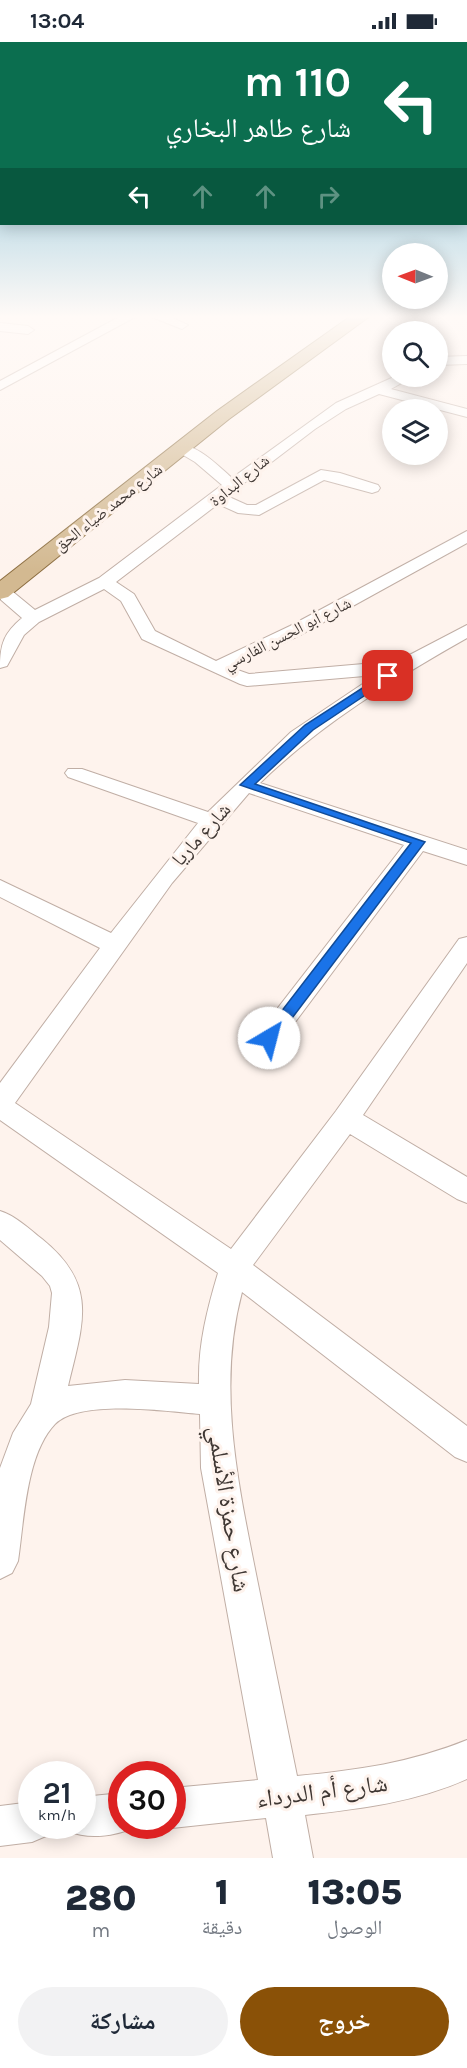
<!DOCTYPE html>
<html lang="ar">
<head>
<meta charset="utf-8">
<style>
  :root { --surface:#fff; --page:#f2f2f3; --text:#1f2937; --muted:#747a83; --accent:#8a5107 }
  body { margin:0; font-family:Karla,"Noto Naskh Arabic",sans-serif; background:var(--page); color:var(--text); direction:rtl; height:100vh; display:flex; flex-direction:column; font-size:22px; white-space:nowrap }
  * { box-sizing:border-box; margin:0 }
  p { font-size:20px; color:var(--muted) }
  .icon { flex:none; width:33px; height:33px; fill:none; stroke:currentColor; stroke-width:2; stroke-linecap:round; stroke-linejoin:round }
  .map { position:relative; height:1816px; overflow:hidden; direction:ltr }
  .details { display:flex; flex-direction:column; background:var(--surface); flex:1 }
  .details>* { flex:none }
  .guide { position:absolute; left:0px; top:0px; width:468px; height:183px; box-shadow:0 3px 15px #0003; direction:rtl; background:#0b6e4f; color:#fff; overflow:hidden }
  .needle { width:39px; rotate:271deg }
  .buttons { position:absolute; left:382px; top:201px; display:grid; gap:12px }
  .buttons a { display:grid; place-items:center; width:66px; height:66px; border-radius:50%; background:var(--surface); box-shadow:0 3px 15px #0003; font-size:30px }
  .speed { position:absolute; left:18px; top:1719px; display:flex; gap:12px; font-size:30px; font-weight:700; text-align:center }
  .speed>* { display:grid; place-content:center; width:78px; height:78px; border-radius:50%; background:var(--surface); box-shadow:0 3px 15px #0003; line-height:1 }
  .speed small { font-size:15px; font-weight:400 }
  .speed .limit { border:9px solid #d22; background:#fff; color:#111 }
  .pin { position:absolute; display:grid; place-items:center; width:51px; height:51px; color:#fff; margin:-26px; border-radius:12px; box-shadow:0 3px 9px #0006 }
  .me { position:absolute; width:66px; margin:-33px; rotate:37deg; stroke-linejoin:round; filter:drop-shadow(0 0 4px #0008) }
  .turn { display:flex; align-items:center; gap:21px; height:126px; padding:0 18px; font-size:27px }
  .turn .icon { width:78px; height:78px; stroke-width:2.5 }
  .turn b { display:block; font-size:42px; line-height:51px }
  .lanes { display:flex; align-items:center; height:57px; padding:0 18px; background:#0003; justify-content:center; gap:30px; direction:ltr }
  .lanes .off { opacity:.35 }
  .eta { display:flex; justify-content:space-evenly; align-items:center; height:102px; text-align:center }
  .eta b { font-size:36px; font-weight:800; line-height:42px }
  .button { display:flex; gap:12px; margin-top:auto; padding:12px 18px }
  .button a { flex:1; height:69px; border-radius:36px; background:var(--accent); color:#fff; font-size:24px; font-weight:800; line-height:69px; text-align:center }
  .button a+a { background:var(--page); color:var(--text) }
  .status { display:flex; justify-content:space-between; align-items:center; height:42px; padding:0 30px; background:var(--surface); direction:ltr }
  .status svg { height:16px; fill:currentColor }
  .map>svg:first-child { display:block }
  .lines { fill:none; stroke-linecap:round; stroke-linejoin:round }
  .minor-casing { stroke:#c0aea5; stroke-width:2 }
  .major-casing { stroke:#8c6e40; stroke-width:2 }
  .minor { fill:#fff; fill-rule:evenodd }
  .major { fill:#d3b991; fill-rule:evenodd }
  .route { fill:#1a73e8; stroke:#114b97; stroke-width:1.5 }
  .labels { text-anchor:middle; stroke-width:6; stroke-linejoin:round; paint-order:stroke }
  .far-street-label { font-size:16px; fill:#3f3733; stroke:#fef3ed }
  .street-label { font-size:20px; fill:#3f3733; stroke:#fef3ed }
  .near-street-label { font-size:24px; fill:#3f3733; stroke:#fef3ed }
</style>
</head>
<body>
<div class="status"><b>13:04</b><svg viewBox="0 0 49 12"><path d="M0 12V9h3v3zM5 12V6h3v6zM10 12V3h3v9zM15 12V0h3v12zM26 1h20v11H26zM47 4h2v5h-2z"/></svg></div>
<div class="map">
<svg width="467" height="1816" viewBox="0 0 467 1816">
  <rect width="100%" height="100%" fill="#fef3ed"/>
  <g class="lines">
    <!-- minor casing -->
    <g class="minor-casing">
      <g id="minor">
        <polygon points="121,274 137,274 0,348 0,339"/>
        <polygon points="149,274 168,274 188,283 182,287"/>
        <polygon points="0,281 28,284 34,288 28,292 0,289"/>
        <polygon points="467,314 467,322 438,323 438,315"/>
        <path d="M396 334H414L391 347 467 367V375L379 352 346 367 315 387 227 454 247 463H256L321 428 340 431 378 443 380 446 378 449 372 451 324 438 259 473 238 471 218 462 116 540 134 552 155 589 216 619 290 584 467 489V501L302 592 232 626 249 632 398 619 467 583V596C393 638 322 681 260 741L467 808V823L423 809 278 1003 269 1005 260 1003 256 996 260 989 404 803 249 751 172 841 15 1061 231 1207 336 1069 459 897 467 895V921L363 1073 467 1135V1161L457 1157 350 1092 253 1223 467 1384V1420L455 1415 242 1250C216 1347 239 1446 258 1542 271 1606 284 1670 297 1734 358 1728 410 1721 467 1698V1737C416 1760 360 1767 305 1773L313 1816H273L266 1776 172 1786 166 1784H172V1746L258 1738 201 1426 200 1372C165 1369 80 1357 55 1382 26 1412 24 1479 18 1519L12 1531 0 1537V1426L13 1391 31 1362 49 1285 52 1251 50 1244 42 1234 0 1198V1169C16 1174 29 1187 42 1197 99 1243 83 1281 68 1344L125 1338 199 1342C198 1303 207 1268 218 1231L0 1078V1041L100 906 0 855V838L111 891 198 781 68 735 65 731 68 727H82L208 770 291 690 376 633 247 644 240 642 142 597 121 559 104 547 39 580 24 593 7 624 0 626C0 602 4 591 22 576L0 557V544L7 545 35 568 99 536 222 443 195 420 173 407 175 404C195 399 218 424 232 436L336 361Z"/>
        <path d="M122 1751V1784L136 1785C115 1794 89 1798 68 1789L66 1784H82V1755Z"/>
        <polygon points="32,1760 32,1784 50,1784 46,1794 32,1800 0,1804 0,1764"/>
      </g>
    </g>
    <!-- major casing -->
    <g class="major-casing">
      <polygon id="major" points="351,274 370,274 229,377 8,555 0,557 0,539 217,369"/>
    </g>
    <!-- minor -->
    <use href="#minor" class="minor"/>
    <!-- major -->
    <use href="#major" class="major"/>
  </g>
  <!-- sky -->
  <linearGradient id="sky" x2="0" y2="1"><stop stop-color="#64b1d0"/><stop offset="0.52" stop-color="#fffaf7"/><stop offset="1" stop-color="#fffaf7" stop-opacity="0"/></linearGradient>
  <rect width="467" height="528" fill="url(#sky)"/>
  <!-- route -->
  <polygon class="route" points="384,632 394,634 313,688 255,742 425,800 274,1000 264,1000 262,996 264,992 411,801 240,743 305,683"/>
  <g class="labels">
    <!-- far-street labels -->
    <g class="far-street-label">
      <text transform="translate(239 438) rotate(-39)" y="6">شارع البداوة</text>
      <text transform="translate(108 465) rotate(-38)" y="6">شارع محمد ضياء الحق</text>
      <text transform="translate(287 591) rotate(-27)" y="6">شارع أبو الحسن الفارسي</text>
    </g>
    <!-- street labels -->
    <g class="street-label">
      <text transform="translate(201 792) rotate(-48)" y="7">شارع ماريا</text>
    </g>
    <!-- near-street labels -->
    <g class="near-street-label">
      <text transform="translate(229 1467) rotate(81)" y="8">شارع حمزة الأسلمي</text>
      <text transform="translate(322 1749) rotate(-7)" y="8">شارع أم الدرداء</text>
    </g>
  </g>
</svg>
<div class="buttons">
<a><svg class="needle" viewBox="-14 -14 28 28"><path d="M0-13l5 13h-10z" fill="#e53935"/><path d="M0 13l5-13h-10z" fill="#747a83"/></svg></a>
<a><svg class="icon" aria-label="search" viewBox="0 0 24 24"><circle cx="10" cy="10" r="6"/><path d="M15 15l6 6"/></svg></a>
<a><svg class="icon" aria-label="layers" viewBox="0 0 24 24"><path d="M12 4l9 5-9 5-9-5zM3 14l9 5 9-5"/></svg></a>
</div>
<div class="speed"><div>21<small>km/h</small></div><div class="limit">30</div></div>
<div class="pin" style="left:388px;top:634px;background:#d93025"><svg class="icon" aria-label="arrive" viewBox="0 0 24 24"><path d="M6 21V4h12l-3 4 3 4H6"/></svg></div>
<svg class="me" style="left:269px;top:996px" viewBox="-20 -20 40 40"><circle r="19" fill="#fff"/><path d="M0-13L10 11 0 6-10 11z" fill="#1a73e8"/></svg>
<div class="guide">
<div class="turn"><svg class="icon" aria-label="left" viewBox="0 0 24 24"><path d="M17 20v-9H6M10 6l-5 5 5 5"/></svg><div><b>110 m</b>شارع طاهر البخاري</div></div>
<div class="lanes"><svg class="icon" aria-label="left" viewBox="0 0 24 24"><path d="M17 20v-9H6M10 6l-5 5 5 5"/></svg><svg class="icon off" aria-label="ahead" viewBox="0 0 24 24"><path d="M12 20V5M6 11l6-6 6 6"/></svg><svg class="icon off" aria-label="ahead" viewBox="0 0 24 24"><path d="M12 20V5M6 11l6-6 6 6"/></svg><svg class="icon off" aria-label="right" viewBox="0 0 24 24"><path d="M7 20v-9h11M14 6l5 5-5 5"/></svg></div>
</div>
</div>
<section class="details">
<div class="eta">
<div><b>13:05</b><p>الوصول</p></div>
<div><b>1</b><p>دقيقة</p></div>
<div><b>280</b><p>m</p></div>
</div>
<div class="button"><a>خروج</a><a>مشاركة</a></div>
</section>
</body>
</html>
